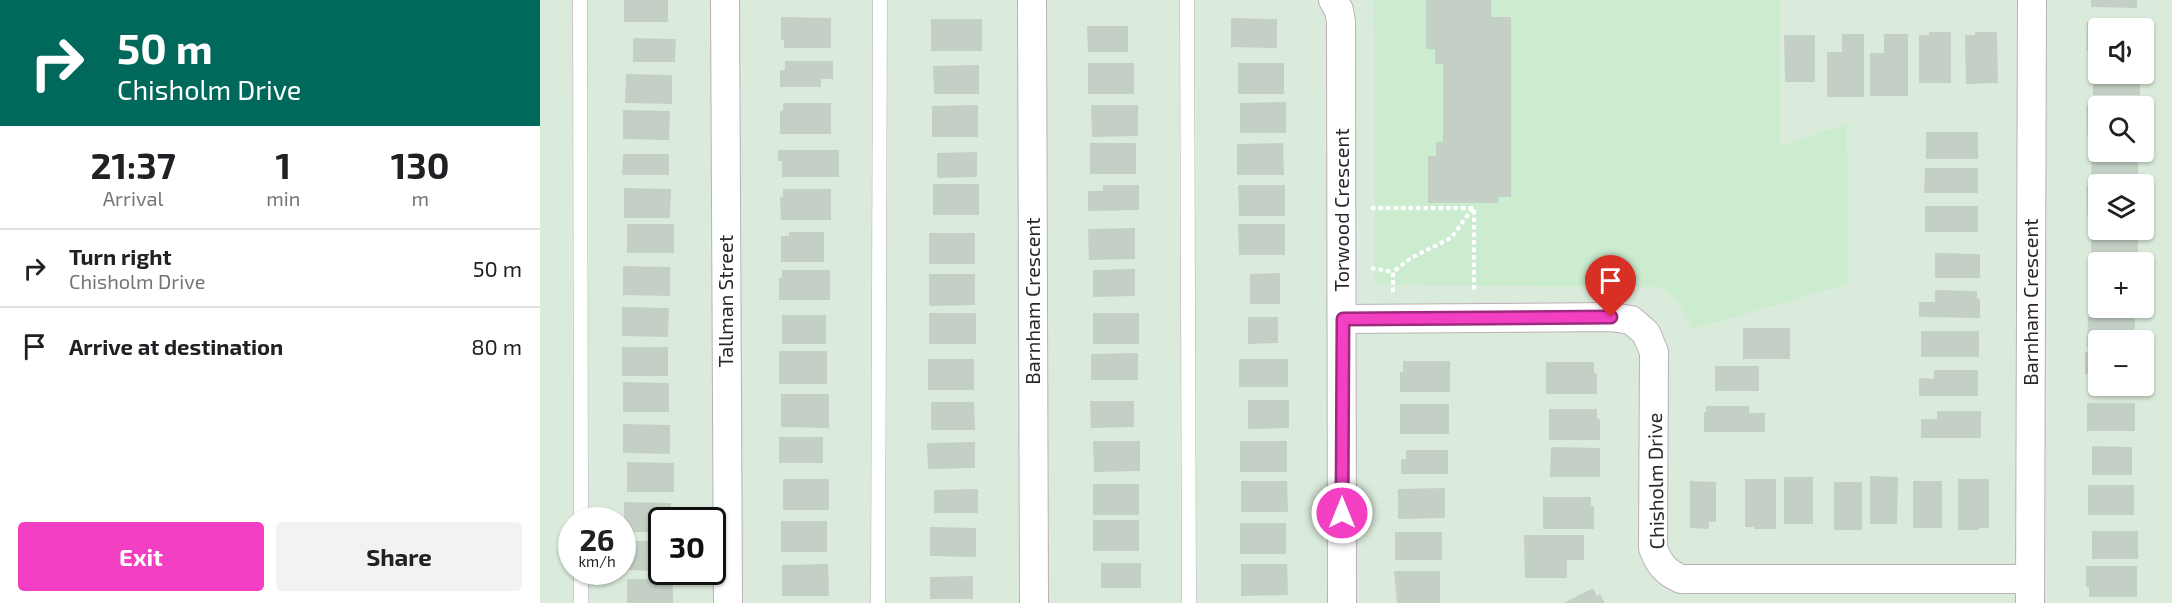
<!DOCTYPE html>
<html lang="en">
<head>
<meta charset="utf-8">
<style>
  :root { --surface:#fff; --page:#f2f2f2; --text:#202124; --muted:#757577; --line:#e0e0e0; --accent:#f340c3 }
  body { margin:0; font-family:"Exo 2",sans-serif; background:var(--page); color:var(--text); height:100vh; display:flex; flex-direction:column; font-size:22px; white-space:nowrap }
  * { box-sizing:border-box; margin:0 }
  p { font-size:20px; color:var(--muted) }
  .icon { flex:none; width:33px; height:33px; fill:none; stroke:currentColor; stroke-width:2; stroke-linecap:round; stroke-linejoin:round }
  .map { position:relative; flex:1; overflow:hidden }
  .details { display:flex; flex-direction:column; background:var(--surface); width:540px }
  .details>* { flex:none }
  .guide { background:#00695c; color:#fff; overflow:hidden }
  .tools { position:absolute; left:1548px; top:18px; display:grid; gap:12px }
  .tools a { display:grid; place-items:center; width:66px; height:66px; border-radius:6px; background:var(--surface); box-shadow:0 2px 4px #0004; font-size:30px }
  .speed { position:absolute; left:18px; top:507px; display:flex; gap:12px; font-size:30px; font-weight:700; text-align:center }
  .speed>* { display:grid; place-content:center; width:78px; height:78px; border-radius:50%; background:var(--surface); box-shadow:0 2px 4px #0004; line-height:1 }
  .speed small { font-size:15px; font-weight:400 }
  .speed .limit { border:3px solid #111; border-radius:9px; background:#fff; color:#111 }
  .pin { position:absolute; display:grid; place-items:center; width:51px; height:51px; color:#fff; margin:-62px -26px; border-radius:50% 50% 50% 0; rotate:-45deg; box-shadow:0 0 6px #0007 }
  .pin .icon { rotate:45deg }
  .me { position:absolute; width:66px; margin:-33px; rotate:0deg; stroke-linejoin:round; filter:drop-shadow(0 0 4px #0008) }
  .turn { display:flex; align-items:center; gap:21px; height:126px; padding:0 18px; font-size:27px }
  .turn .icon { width:78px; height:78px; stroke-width:2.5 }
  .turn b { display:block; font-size:42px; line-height:51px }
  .eta { display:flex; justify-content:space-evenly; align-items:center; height:102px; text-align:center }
  .eta b { font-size:36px; font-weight:700; line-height:42px }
  .action { display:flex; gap:12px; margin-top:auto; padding:12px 18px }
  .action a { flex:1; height:69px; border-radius:6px; background:var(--accent); color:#fff; font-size:24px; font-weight:700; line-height:69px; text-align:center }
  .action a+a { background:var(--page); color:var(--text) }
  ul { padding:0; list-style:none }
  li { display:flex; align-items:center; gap:18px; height:78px; padding:0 18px; border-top:2px solid var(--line) }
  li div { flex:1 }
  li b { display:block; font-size:22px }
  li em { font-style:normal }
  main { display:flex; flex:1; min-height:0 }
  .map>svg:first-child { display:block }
  .education { fill:#cbeccf }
  .building { fill:#c4d0c5 }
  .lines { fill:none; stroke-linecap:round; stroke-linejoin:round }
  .lane-casing { stroke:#bcafb9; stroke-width:15 }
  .street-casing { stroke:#bcafb9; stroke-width:30 }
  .path { stroke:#fff; stroke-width:4; stroke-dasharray:4.5 3; stroke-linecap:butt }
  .lane { stroke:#fff; stroke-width:14 }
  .street { stroke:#fff; stroke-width:28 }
  .route-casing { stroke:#9e2a7f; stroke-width:15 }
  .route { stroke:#f340c3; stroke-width:10 }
  .labels { text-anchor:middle; stroke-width:5; stroke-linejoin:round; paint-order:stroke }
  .street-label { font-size:20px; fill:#292929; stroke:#fff }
</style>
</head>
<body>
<main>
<section class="details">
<div class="guide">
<div class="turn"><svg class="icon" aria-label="right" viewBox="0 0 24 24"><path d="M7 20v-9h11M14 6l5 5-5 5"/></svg><div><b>50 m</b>Chisholm Drive</div></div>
</div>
<div class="eta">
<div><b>21:37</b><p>Arrival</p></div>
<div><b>1</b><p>min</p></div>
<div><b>130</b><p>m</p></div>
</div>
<ul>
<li><svg class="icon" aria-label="right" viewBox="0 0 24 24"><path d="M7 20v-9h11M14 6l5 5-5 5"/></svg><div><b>Turn right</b><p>Chisholm Drive</p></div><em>50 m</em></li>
<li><svg class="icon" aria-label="arrive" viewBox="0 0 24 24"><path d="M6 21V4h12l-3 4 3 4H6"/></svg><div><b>Arrive at destination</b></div><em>80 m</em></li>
</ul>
<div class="action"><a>Exit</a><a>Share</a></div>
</section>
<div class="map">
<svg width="1632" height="603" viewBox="0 0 1632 603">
  <rect width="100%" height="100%" fill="#dbebdb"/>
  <!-- education -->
  <polygon class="education" points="834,0 1240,0 1240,146 1307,124 1308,284 1153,329 1137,299 1120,287 835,285"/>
  <!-- building -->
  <g class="building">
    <rect x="84" y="0" width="44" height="22"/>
    <polygon points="886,0 951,0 951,17 971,17 971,197 958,197 958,203 888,203 888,156 896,156 896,142 903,142 903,64 895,64 895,49 886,49"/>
    <polygon points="1551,0 1597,0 1597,8 1551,7"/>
    <polygon points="241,17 291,18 291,48 244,48 244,40 241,40"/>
    <polygon points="691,18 737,19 737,48 691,47"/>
    <rect x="391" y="19" width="51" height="32"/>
    <polygon points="1547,22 1594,22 1594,28 1558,28 1558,50 1547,50"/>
    <polygon points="547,26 588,26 588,52 548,52"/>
    <polygon points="1389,32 1411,32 1411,83 1379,83 1379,35 1389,35"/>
    <polygon points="1435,32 1457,32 1458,83 1426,84 1425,35 1435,35"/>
    <polygon points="1302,34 1324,34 1324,97 1287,97 1287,52 1302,52"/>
    <polygon points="1344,34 1368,34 1368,96 1330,96 1330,53 1344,53"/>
    <polygon points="1244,35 1275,35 1275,82 1245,82"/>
    <polygon points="93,38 136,39 135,62 93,62"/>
    <polygon points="245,61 293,61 293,79 281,79 281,87 240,87 240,70 245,70"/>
    <polygon points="1553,62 1558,62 1558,74 1600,74 1600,95 1553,95"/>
    <rect x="548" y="63" width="46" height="31"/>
    <rect x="698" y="63" width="46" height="31"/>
    <polygon points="439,65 439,94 394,94 393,66"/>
    <polygon points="86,74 132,75 132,104 85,103"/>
    <polygon points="746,102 746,133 700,133 700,103"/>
    <polygon points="243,103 291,103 291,134 240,134 240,111 243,111"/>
    <polygon points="438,105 438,137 392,137 392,106"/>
    <polygon points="551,105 598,105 598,136 552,137"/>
    <rect x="1547" y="106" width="11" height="29"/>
    <polygon points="83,110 130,111 129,140 83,139"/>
    <rect x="1386" y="132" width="52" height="27"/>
    <rect x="550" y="143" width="46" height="31"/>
    <polygon points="743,143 744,175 697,175 697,144"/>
    <polygon points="238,150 299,150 299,177 242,177 242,161 238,161"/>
    <polygon points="1552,150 1598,152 1598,178 1551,178"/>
    <polygon points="437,152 437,177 397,178 397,153"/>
    <polygon points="83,154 129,154 129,175 82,175"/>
    <polygon points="1385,168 1438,168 1438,193 1384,193"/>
    <rect x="393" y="184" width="46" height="31"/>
    <polygon points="563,185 599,185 599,210 548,211 548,191 563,191"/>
    <polygon points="698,185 745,185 745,216 699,216"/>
    <rect x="1547" y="186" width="11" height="29"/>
    <polygon points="84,188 131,189 130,218 84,218"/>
    <polygon points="243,189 291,189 291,220 241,220 240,197 243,197"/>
    <rect x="1385" y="206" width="53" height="26"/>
    <rect x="87" y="224" width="47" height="29"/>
    <polygon points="698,224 745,224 745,255 699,255"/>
    <polygon points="595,228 595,259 549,260 548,229"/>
    <polygon points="249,232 284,232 284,262 241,262 241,236 249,236"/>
    <rect x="389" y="233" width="46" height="31"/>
    <rect x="1551" y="233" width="47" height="28"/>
    <polygon points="1395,253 1440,254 1440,278 1395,278"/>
    <polygon points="83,266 130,267 130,296 83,295"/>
    <polygon points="1550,268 1558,268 1558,293 1554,293 1554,286 1550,286"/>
    <polygon points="595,269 595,296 553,297 553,270"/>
    <polygon points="242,270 290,270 290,300 239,300 239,278 242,278"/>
    <polygon points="740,273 740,304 710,304 710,274"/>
    <polygon points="389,274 435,274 435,305 389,306"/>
    <polygon points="1395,290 1437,291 1437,299 1440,299 1440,318 1379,317 1379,302 1395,302"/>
    <polygon points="82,307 129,308 128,337 82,336"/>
    <rect x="389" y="313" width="47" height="31"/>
    <rect x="553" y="313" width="46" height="31"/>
    <rect x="242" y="315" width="44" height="29"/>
    <polygon points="708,317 738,317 738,343 708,344"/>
    <polygon points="1548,317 1595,318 1594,340 1558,340 1558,346 1547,346"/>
    <rect x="1203" y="328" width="47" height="31"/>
    <rect x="1381" y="331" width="58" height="26"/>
    <rect x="82" y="347" width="46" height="29"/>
    <rect x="239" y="351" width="48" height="33"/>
    <polygon points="1545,352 1558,352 1558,385 1548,385 1548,374 1545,374"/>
    <polygon points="598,353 598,380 551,380 551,354"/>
    <rect x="388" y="359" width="46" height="31"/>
    <rect x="699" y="359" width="49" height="28"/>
    <polygon points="863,361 910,361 910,392 860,392 860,372 863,372"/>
    <polygon points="1006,362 1054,362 1054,373 1057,373 1057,394 1006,394"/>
    <rect x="1175" y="366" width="44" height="25"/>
    <polygon points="1394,370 1438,370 1438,396 1379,396 1379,378 1394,379"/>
    <polygon points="83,382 129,383 129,412 83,412"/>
    <polygon points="241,394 289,394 289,428 241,427"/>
    <polygon points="708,400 749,400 749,428 708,429"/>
    <polygon points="550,401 594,401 594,427 551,428"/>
    <polygon points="391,402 434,402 435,430 391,430"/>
    <rect x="1547" y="403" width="48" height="28"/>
    <rect x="860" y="404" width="49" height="30"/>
    <polygon points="1166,406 1209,406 1209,413 1225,413 1225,432 1164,432 1164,412 1166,412"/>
    <polygon points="1009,409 1057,409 1057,419 1060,419 1060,440 1009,440"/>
    <polygon points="1397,411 1441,411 1441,438 1381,438 1381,419 1397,419"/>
    <polygon points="83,424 130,425 130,454 83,453"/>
    <rect x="239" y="437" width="44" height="26"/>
    <polygon points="553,441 600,441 600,471 554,472"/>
    <rect x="700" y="441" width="47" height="31"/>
    <polygon points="435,442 435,468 388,469 387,443"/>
    <polygon points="1552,446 1592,447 1592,475 1552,475"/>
    <polygon points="1011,447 1060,448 1060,477 1010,477"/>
    <polygon points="866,450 908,450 908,474 861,474 861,459 866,459"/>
    <polygon points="87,462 134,463 134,492 87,492"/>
    <polygon points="1330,476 1358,477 1357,524 1330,524"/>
    <rect x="1244" y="477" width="29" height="47"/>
    <rect x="243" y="479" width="46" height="31"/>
    <polygon points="1205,479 1236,479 1236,529 1214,529 1214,527 1205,527"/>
    <polygon points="1418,479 1449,479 1449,528 1439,528 1439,530 1418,530"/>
    <polygon points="701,481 747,481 748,512 701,512"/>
    <polygon points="1150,481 1176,482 1176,522 1169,522 1169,529 1150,528"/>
    <rect x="1373" y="481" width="29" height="47"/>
    <rect x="1294" y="482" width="28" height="48"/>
    <rect x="553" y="484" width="46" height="31"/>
    <rect x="1548" y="485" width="46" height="30"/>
    <polygon points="905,488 905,518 858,519 858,489"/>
    <polygon points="438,489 438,513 394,513 394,490"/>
    <polygon points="1003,497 1051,497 1051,506 1054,506 1054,529 1003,529"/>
    <polygon points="84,502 131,503 130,520 122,520 122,532 84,532"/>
    <rect x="553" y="520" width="46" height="31"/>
    <rect x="241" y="521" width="46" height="31"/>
    <rect x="700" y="523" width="46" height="31"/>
    <polygon points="390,527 436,528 436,557 390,556"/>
    <rect x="1552" y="531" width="46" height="28"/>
    <rect x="855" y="532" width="47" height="28"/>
    <polygon points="984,535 1044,535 1044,560 1027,560 1027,578 985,578"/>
    <polygon points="88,541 122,541 122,571 88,570"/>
    <rect x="561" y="563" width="40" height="25"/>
    <polygon points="288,564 289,596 242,596 242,565"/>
    <polygon points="701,564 747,564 748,595 701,596"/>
    <polygon points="1546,566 1597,566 1597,597 1549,597 1549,587 1546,587"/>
    <polygon points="854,571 900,571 900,603 857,603"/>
    <polygon points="433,576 433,599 390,599 390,577"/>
    <rect x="87" y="579" width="46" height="24"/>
    <polygon points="1053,588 1057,596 1060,594 1065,603 1024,603"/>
  </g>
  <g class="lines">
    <!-- lane casing -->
    <g class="lane-casing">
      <g id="lane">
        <polyline points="40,0 41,520"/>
        <polyline points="647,0 649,603"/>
        <polyline points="41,572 41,603"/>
        <polyline points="338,603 340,0"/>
      </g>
    </g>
    <!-- street casing -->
    <g class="street-casing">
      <g id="street">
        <polyline points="185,0 188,603"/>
        <polyline points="492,0 494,603"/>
        <polyline points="793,0 799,10 801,22 802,603"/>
        <path d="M803 319 1071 317 1091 320 1106 333 1114 352 1113 548C1119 564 1125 572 1141 579H1490"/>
        <polyline points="1490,603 1492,0"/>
      </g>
    </g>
    <!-- path -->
    <g class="path">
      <polyline points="831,208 934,208 934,291"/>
      <polyline points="831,268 853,272"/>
      <polyline points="853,292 853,272 871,258 911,238 933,208"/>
    </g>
    <!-- lane -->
    <use href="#lane" class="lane"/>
    <!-- street -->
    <use href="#street" class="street"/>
  </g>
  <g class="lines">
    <!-- route casing -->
    <g class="route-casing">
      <polyline id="route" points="802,513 803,319 1071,317"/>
    </g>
    <!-- route -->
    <use href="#route" class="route"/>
  </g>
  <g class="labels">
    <!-- street labels -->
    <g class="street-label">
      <text transform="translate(802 210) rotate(-90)" y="7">Torwood Crescent</text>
      <text transform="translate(186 301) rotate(-90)" y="7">Tallman Street</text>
      <text transform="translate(493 301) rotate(-90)" y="7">Barnham Crescent</text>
      <text transform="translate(1491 302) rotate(-90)" y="7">Barnham Crescent</text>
      <text transform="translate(1116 481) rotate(-91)" y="7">Chisholm Drive</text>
    </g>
  </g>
</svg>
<div class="tools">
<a><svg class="icon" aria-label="sound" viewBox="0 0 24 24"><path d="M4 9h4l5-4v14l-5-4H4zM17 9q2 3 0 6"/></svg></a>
<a><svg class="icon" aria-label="search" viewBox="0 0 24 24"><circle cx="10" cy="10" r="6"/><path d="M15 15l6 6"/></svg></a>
<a><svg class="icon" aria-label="layers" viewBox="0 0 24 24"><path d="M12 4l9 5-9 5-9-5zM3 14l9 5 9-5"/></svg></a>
<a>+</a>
<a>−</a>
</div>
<div class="speed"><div>26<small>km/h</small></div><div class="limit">30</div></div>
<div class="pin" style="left:1071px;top:317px;background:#d93025"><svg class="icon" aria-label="arrive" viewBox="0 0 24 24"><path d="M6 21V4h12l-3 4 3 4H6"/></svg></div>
<svg class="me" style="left:802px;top:513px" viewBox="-20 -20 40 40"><circle r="17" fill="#f340c3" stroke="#fff" stroke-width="3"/><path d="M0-11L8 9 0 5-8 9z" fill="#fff"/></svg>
</div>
</main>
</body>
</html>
